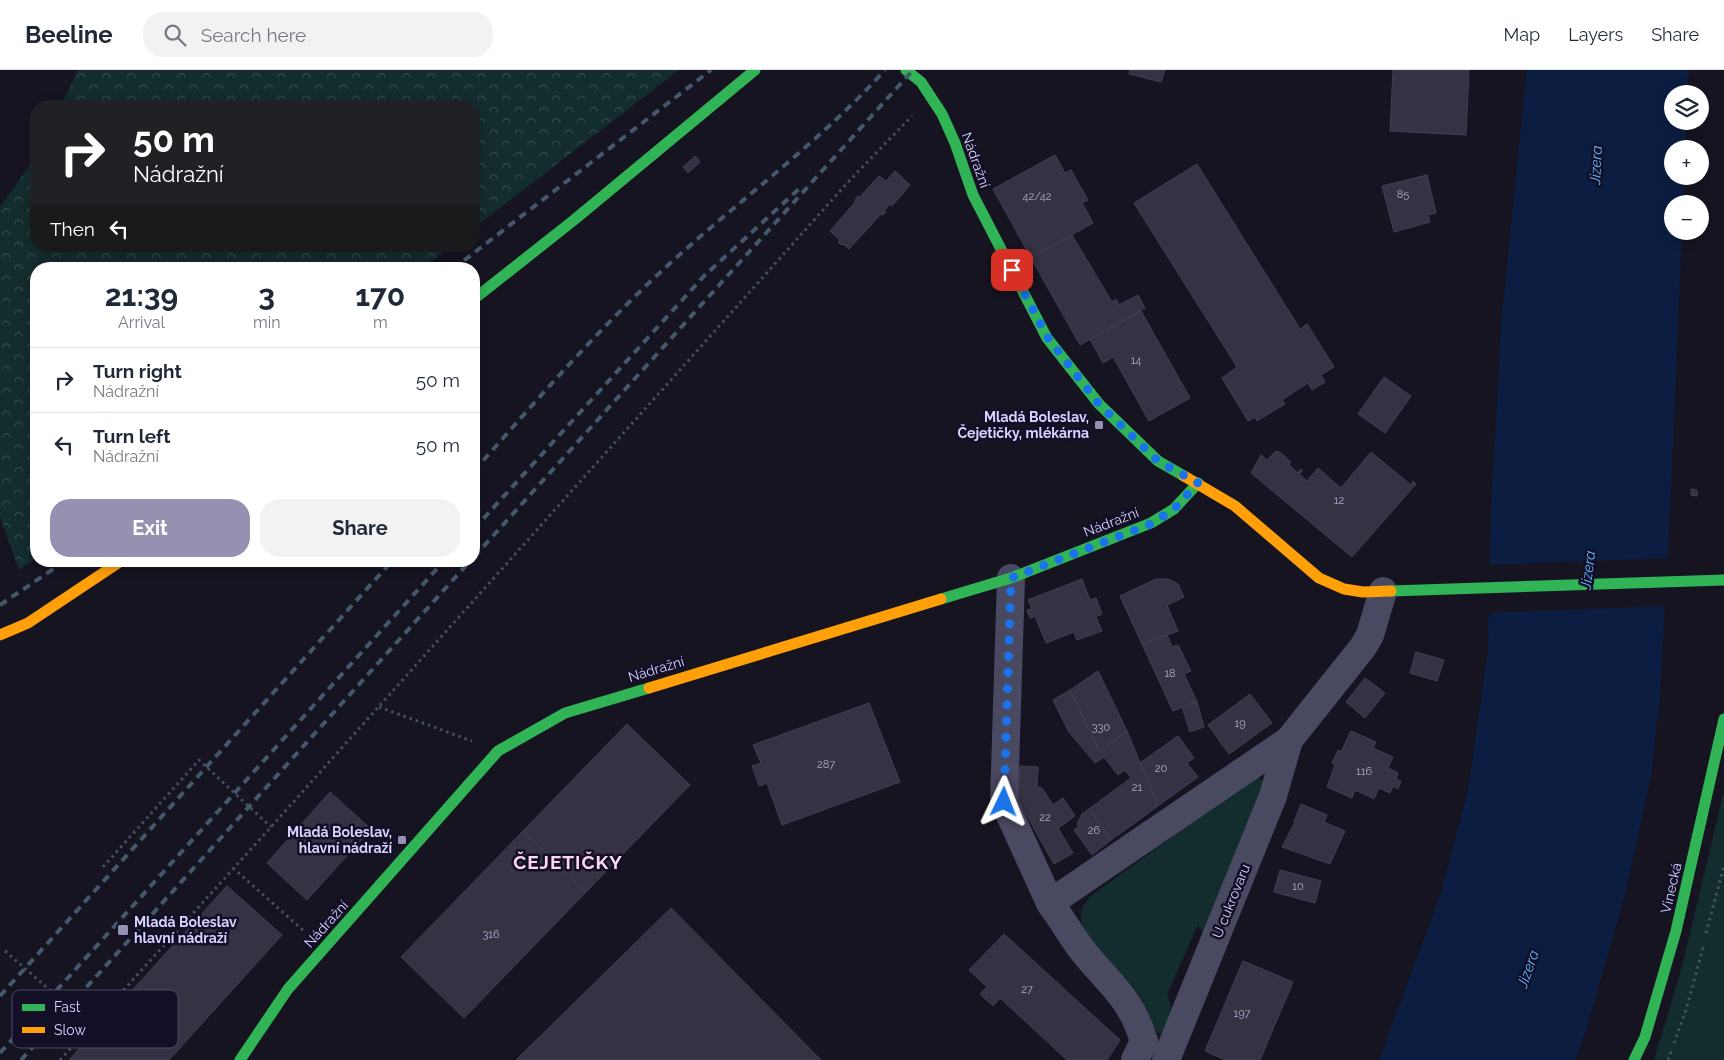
<!DOCTYPE html>
<html lang="en">
<head>
<meta charset="utf-8">
<style>
  :root { --surface:#fff; --page:#f2f2f3; --text:#1f2937; --muted:#747a83; --line:#e0e1e3; --accent:#9591b1 }
  body { margin:0; font-family:Raleway,sans-serif; background:var(--page); color:var(--text); height:100vh; display:flex; flex-direction:column; font-size:19px; white-space:nowrap }
  * { box-sizing:border-box; margin:0 }
  p { font-size:16px; color:var(--muted) }
  .icon { flex:none; width:28px; height:28px; fill:none; stroke:currentColor; stroke-width:2; stroke-linecap:round; stroke-linejoin:round }
  .map { position:relative; flex:1; overflow:hidden }
  .panel { position:absolute; left:30px; top:192px; width:450px; height:305px; display:flex; flex-direction:column; background:var(--surface); border-radius:20px; box-shadow:0 2px 12px #0003 }
  .panel>* { flex:none }
  .banner { position:absolute; left:30px; top:30px; width:450px; height:152px; border-radius:20px; box-shadow:0 2px 12px #0003; background:#202124; color:#fff; overflow:hidden }
  .tools { position:absolute; left:1664px; top:15px; display:grid; gap:10px }
  .tools a { display:grid; place-items:center; width:45px; height:45px; border-radius:50%; background:var(--surface); box-shadow:0 2px 12px #0003; font-size:25px }
  .pin { position:absolute; display:grid; place-items:center; width:42px; height:42px; color:#fff; margin:-21px; border-radius:10px; box-shadow:0 2px 8px #0006 }
  .me { position:absolute; width:55px; margin:-28px; rotate:2deg; stroke-linejoin:round; filter:drop-shadow(0 0 4px #0008) }
  .turn { display:flex; align-items:center; gap:18px; height:105px; padding:0 20px; font-size:22px }
  .turn .icon { width:65px; height:65px; stroke-width:2.5 }
  .turn b { display:block; font-size:35px; line-height:42px }
  .then { display:flex; align-items:center; height:48px; padding:0 20px; background:#0003; gap:10px; font-size:19px }
  .eta { display:flex; justify-content:space-evenly; align-items:center; height:85px; text-align:center }
  .eta b { font-size:30px; font-weight:700; line-height:35px }
  .cta { display:flex; gap:10px; margin-top:auto; padding:10px 20px }
  .cta a { flex:1; height:58px; border-radius:20px; background:var(--accent); color:#fff; font-size:20px; font-weight:700; line-height:58px; text-align:center }
  .cta a+a { background:var(--page); color:var(--text) }
  ul { padding:0; list-style:none }
  li { display:flex; align-items:center; gap:15px; height:65px; padding:0 20px; border-top:1px solid var(--line) }
  li div { flex:1 }
  li b { display:block; font-size:19px }
  li em { font-style:normal }
  header { display:flex; align-items:center; gap:30px; box-sizing:border-box; height:70px; padding:0 25px; background:var(--surface); border-bottom:1px solid var(--line) }
  header strong { font-size:24px }
  nav { display:flex; gap:28px; margin-inline-start:auto; font-size:18px }
  .search { width:350px; height:45px; background:var(--page); display:flex; align-items:center; gap:12px; box-sizing:border-box; padding:0 18px; border-radius:20px; color:var(--muted); font-size:19px }
  .map>svg:first-child { display:block }
  .grass { fill:#132c2d }
  .forest { fill:url(#forest-crowns) }
  .water { fill:#0b1e41 }
  .pier { fill:#161421 }
  .building { fill:#343243; stroke:#433f54 }
  .lines { fill:none; stroke-linecap:round; stroke-linejoin:round }
  .path { stroke:#44505f; stroke-width:3; stroke-dasharray:2.5 4; stroke-linecap:butt }
  .street { stroke:#4a4962; stroke-width:28 }
  .fast { stroke:#30b455; stroke-width:11 }
  .slow { stroke:#ff9f0a; stroke-width:11 }
  .rail { stroke:#43596b; stroke-width:4; stroke-dasharray:8 6; stroke-linecap:butt }
  .route { stroke:#1a73e8; stroke-width:9; stroke-dasharray:0 16.2 }
  .poi-dot { fill:#9591b1; stroke:#130f26; stroke-width:2 }
  .labels { text-anchor:middle; stroke-width:5; stroke-linejoin:round; paint-order:stroke }
  .number-label { font-size:11px; fill:#b0acd0 }
  .street-label { font-size:14px; fill:#d9d4ff; stroke:#130f26 }
  .poi-label { font-size:14px; font-weight:bold; fill:#d9d4ff; stroke:#130f26; text-anchor:end }
  .water-label { font-size:15px; font-style:italic; fill:#62b6ff; stroke:#130f26 }
  .district-label { font-size:19px; font-weight:bold; letter-spacing:1px; fill:#ffd6f0; stroke:#130f26 }
  .key { fill:#130f26; stroke:#4e4a67; stroke-width:1 }
  .key-label { font-size:14px; fill:#d9d4ff }
</style>
</head>
<body>
<header>
<strong>Beeline</strong>
<div class="search"><svg class="icon" aria-label="search" viewBox="0 0 24 24"><circle cx="10" cy="10" r="6"/><path d="M15 15l6 6"/></svg>Search here</div>
<nav><a>Map</a><a>Layers</a><a>Share</a></nav>
</header>
<div class="map">
<svg width="1724" height="990" viewBox="0 0 1724 990">
  <defs>
    <pattern id="forest-crowns" width="20" height="18" patternUnits="userSpaceOnUse" patternTransform="scale(1.25)"><rect width="20" height="18" fill="#132c2d"/><path d="M2 6a3 3 0 1 1 6 0M12 15a3 3 0 1 1 6 0" fill="none" stroke="#354a4c"/></pattern>
  </defs>
  <rect width="100%" height="100%" fill="#161421"/>
  <!-- grass -->
  <g class="grass">
    <path d="M1259 708 1264 712 1208 870 1198 855 1167 924 1176 949 1162 964 1158 963C1149 953 1145 932 1135 919 1122 902 1084 870 1081 849 1080 839 1085 832 1092 825L1252 709Z"/>
    <polygon points="1724,721 1724,990 1654,990 1682,897"/>
  </g>
  <!-- forest -->
  <g class="forest">
    <polygon points="78,0 679,0 474,158 474,36 61,36"/>
    <polygon points="36,86 36,176 451,176 421,199 36,199 36,488 19,500 0,447 0,137"/>
  </g>
  <!-- water -->
  <polygon class="water" points="1527,0 1689,0 1687,24 1672,24 1672,51 1686,51 1685,79 1672,79 1672,106 1684,106 1683,134 1672,134 1672,161 1682,161 1671,421 1660,627 1651,707 1626,821 1587,958 1575,990 1379,990 1441,823 1468,720 1488,580 1491,436 1502,244"/>
  <!-- pier -->
  <polygon class="pier" points="1670,488 1667,536 1486,543 1487,495"/>
  <!-- building -->
  <g class="building">
    <polygon points="1130,0 1165,0 1161,12 1129,4"/>
    <polygon points="1393,0 1469,0 1466,65 1390,61"/>
    <polygon points="1055,85 1065,103 1071,100 1088,130 1082,133 1093,153 1031,188 993,119"/>
    <polygon points="695,86 700,92 688,103 683,97"/>
    <polygon points="1197,94 1300,259 1307,254 1334,297 1321,305 1325,312 1312,320 1308,313 1282,330 1285,334 1257,351 1255,347 1248,351 1222,308 1237,297 1134,133"/>
    <polygon points="895,101 910,115 892,136 890,134 884,141 886,142 883,145 881,144 849,179 843,174 842,175 838,172 840,170 830,161 856,131 855,130 858,126 860,127 879,106 886,111"/>
    <polygon points="1427,105 1436,143 1428,145 1430,152 1394,162 1382,116"/>
    <polygon points="1072,165 1112,232 1116,229 1119,235 1138,225 1145,238 1080,275 1031,188"/>
    <polygon points="1141,241 1190,328 1149,351 1113,287 1103,293 1090,269"/>
    <polygon points="1384,307 1411,326 1385,363 1358,344"/>
    <polygon points="1276,381 1281,383 1291,392 1289,395 1298,403 1301,399 1302,401 1299,404 1307,411 1318,398 1341,418 1371,382 1411,415 1413,411 1416,414 1352,487 1251,403 1261,385 1267,390"/>
    <polygon points="1691,419 1697,420 1697,426 1691,425"/>
    <polygon points="1082,509 1090,530 1096,528 1102,544 1096,547 1102,561 1077,570 1074,562 1046,573 1035,546 1030,548 1027,540 1032,539 1028,530"/>
    <polygon points="1156,509 1168,509 1178,514 1184,527 1167,535 1178,561 1142,574 1120,526"/>
    <polygon points="1167,565 1172,577 1178,575 1191,601 1184,604 1197,632 1173,641 1142,574"/>
    <polygon points="1416,582 1444,590 1437,611 1410,603"/>
    <polygon points="1098,601 1127,661 1099,681 1070,620"/>
    <polygon points="1365,608 1385,623 1365,648 1346,632"/>
    <polygon points="1070,620 1099,681 1127,661 1158,736 1111,770 1089,739 1131,708 1125,700 1118,705 1104,687 1095,693 1069,662 1053,630"/>
    <polygon points="1250,624 1272,653 1229,684 1208,655"/>
    <polygon points="1197,632 1204,657 1190,662 1182,637"/>
    <polygon points="869,633 900,712 782,755 767,713 759,716 752,696 761,693 753,675"/>
    <polygon points="627,654 690,715 586,822 523,761"/>
    <polygon points="1351,661 1376,672 1373,678 1393,687 1388,698 1398,703 1396,709 1401,711 1398,719 1393,716 1390,723 1379,718 1374,729 1355,720 1352,728 1327,717 1335,695 1332,693 1338,680 1341,682"/>
    <polygon points="1178,666 1194,688 1187,693 1198,707 1158,736 1140,693"/>
    <polygon points="1020,696 1038,697 1037,717 1042,718 1053,735 1063,728 1075,746 1058,758 1073,783 1054,794 1018,730"/>
    <polygon points="330,722 371,759 307,830 267,793"/>
    <polygon points="1301,734 1327,745 1324,752 1345,761 1330,794 1282,777 1295,752 1294,752"/>
    <polygon points="1089,739 1111,770 1092,785 1074,760 1079,756 1077,754 1082,744"/>
    <polygon points="523,761 586,822 464,948 401,887"/>
    <polygon points="1280,800 1321,811 1315,833 1274,822"/>
    <polygon points="227,816 282,865 169,990 69,990"/>
    <polygon points="671,838 821,990 516,990"/>
    <polygon points="1004,864 1120,970 1107,990 1067,990 1000,928 993,936 980,924 987,917 969,900"/>
    <polygon points="1243,891 1293,912 1260,990 1225,990 1205,981"/>
  </g>
  <g class="lines">
    <!-- path -->
    <g class="path">
      <polyline points="379,637 472,671"/>
      <polyline points="103,797 199,690 271,757"/>
      <polyline points="233,798 304,861"/>
      <polyline points="1706,863 1724,796"/>
      <polyline points="5,881 91,956 271,757 849,111 912,46"/>
      <polyline points="1674,973 1686,940 1704,874"/>
      <polyline points="60,990 91,956"/>
      <polyline points="1668,990 1672,979"/>
    </g>
    <!-- street -->
    <g class="street">
      <polyline points="1011,508 1004,732 1050,833"/>
      <path d="M1135 990 1144 971C1130 926 1110 915 1082 880 1071 865 1061 848 1050 833L1289 670 1363 577 1370 565 1383 521"/>
      <polyline points="1166,990 1273,726 1289,670"/>
    </g>
    <!-- fast -->
    <g class="fast">
      <polyline points="906,0 921,12 942,44 955,73 973,125 1047,268 1099,334 1158,391 1184,406"/>
      <polyline points="474,229 574,150 755,0"/>
      <polyline points="1391,521 1724,510"/>
      <polyline points="941,529 1011,508 1151,453 1174,439 1198,413"/>
      <polyline points="240,990 288,919 498,681 565,643 649,618"/>
      <polyline points="1634,990 1645,967 1676,861 1724,649"/>
    </g>
    <!-- slow -->
    <g class="slow">
      <polyline points="1184,406 1235,436 1319,508 1344,519 1363,522 1391,521"/>
      <polyline points="0,565 28,553 121,491"/>
      <polyline points="649,618 941,529"/>
    </g>
    <!-- rail -->
    <g class="rail">
      <polyline points="453,199 711,0"/>
      <path d="M474 401C536 331 597 260 666 197 738 131 819 73 885 0"/>
      <polyline points="474,459 704,206 800,118"/>
      <polyline points="474,487 913,0"/>
      <polyline points="0,535 65,491"/>
      <polyline points="0,926 392,491"/>
      <polyline points="0,983 444,491"/>
      <polyline points="21,990 470,491"/>
    </g>
  </g>
  <g class="lines">
    <!-- route -->
    <polyline class="route" points="1004,732 1011,508 1151,454 1174,439 1198,413 1158,391 1099,334 1048,268 1012,200"/>
  </g>
  <!-- markers -->
  <g class="poi-dot">
    <rect x="1094" y="350" width="10" height="10" rx="2.5"/>
    <rect x="397" y="765" width="10" height="10" rx="2.5"/>
    <rect x="117" y="854" width="12" height="12" rx="2.5"/>
  </g>
  <g class="labels">
    <!-- number labels -->
    <g class="number-label">
      <text x="1403" y="128">85</text>
      <text x="1037" y="130">42/42</text>
      <text x="1136" y="294">14</text>
      <text x="1339" y="434">12</text>
      <text x="1170" y="607">18</text>
      <text x="1240" y="657">19</text>
      <text x="1101" y="661">330</text>
      <text x="826" y="698">287</text>
      <text x="1161" y="702">20</text>
      <text x="1364" y="705">116</text>
      <text x="1137" y="721">21</text>
      <text x="1045" y="751">22</text>
      <text x="1094" y="764">26</text>
      <text x="1298" y="820">10</text>
      <text x="491" y="868">316</text>
      <text x="1027" y="923">27</text>
      <text x="1242" y="947">197</text>
    </g>
    <!-- street labels -->
    <g class="street-label">
      <text transform="translate(976 90) rotate(70)" y="5">Nádražní</text>
      <text transform="translate(1111 452) rotate(-21)" y="5">Nádražní</text>
      <text transform="translate(656 599) rotate(-17)" y="5">Nádražní</text>
      <text transform="translate(1671 818) rotate(-77)" y="5">Vinecká</text>
      <text transform="translate(1231 831) rotate(-68)" y="5">U cukrovaru</text>
      <text transform="translate(326 854) rotate(-48)" y="5">Nádražní</text>
    </g>
    <!-- poi labels -->
    <g class="poi-label">
      <text x="1089" y="352">Mladá Boleslav,<tspan x="1089" dy="16">Čejetičky, mlékárna</tspan></text>
      <text x="392" y="767">Mladá Boleslav,<tspan x="392" dy="16">hlavní nádraží</tspan></text>
      <text x="134" y="857" text-anchor="start">Mladá Boleslav<tspan x="134" dy="16">hlavní nádraží</tspan></text>
    </g>
    <!-- water labels -->
    <g class="water-label">
      <text transform="translate(1596 95) rotate(-87)" y="5">Jizera</text>
      <text transform="translate(1588 500) rotate(-83)" y="5">Jizera</text>
      <text transform="translate(1528 899) rotate(-71)" y="5">Jizera</text>
    </g>
    <!-- district labels -->
    <g class="district-label">
      <text x="568" y="799">ČEJETIČKY</text>
    </g>
  </g>
  <!-- legend -->
  <rect x="12" y="920" width="166" height="58" rx="8" class="key"/>
  <rect x="22" y="934" width="23" height="7" fill="#30b455"/>
  <rect x="22" y="957" width="23" height="6" fill="#ff9f0a"/>
  <g class="key-label">
    <text x="54" y="942">Fast</text>
    <text x="54" y="965">Slow</text>
  </g>
</svg>
<div class="tools">
<a><svg class="icon" aria-label="layers" viewBox="0 0 24 24"><path d="M12 4l9 5-9 5-9-5zM3 14l9 5 9-5"/></svg></a>
<a>+</a>
<a>−</a>
</div>
<div class="pin" style="left:1012px;top:200px;background:#d93025"><svg class="icon" aria-label="arrive" viewBox="0 0 24 24"><path d="M6 21V4h12l-3 4 3 4H6"/></svg></div>
<svg class="me" style="left:1004px;top:732px" viewBox="-20 -20 40 40"><path d="M0-17L14 15 0 8-14 15z" fill="#1a73e8" stroke="#fff" stroke-width="4"/></svg>
<div class="banner">
<div class="turn"><svg class="icon" aria-label="right" viewBox="0 0 24 24"><path d="M7 20v-9h11M14 6l5 5-5 5"/></svg><div><b>50 m</b>Nádražní</div></div>
<div class="then">Then<svg class="icon" aria-label="left" viewBox="0 0 24 24"><path d="M17 20v-9H6M10 6l-5 5 5 5"/></svg></div>
</div>
<section class="panel">
<div class="eta">
<div><b>21:39</b><p>Arrival</p></div>
<div><b>3</b><p>min</p></div>
<div><b>170</b><p>m</p></div>
</div>
<ul>
<li><svg class="icon" aria-label="right" viewBox="0 0 24 24"><path d="M7 20v-9h11M14 6l5 5-5 5"/></svg><div><b>Turn right</b><p>Nádražní</p></div><em>50 m</em></li>
<li><svg class="icon" aria-label="left" viewBox="0 0 24 24"><path d="M17 20v-9H6M10 6l-5 5 5 5"/></svg><div><b>Turn left</b><p>Nádražní</p></div><em>50 m</em></li>
</ul>
<div class="cta"><a>Exit</a><a>Share</a></div>
</section>
</div>
</body>
</html>
